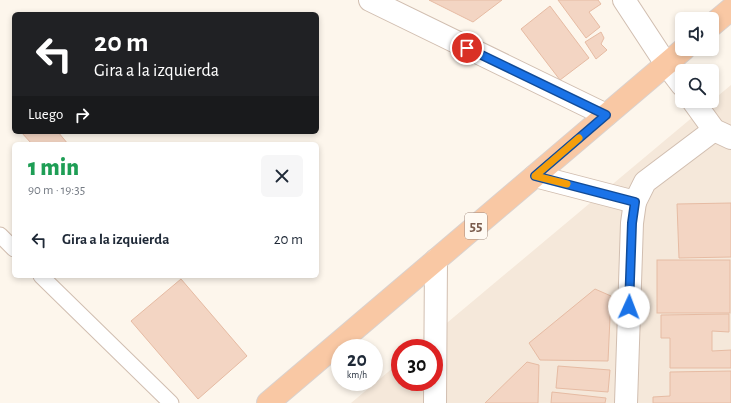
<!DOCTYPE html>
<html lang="es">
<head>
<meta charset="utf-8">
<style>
  :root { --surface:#fff; --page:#f6f6f7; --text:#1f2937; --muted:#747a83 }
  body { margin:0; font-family:"Alegreya Sans",sans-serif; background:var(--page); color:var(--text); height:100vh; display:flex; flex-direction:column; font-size:15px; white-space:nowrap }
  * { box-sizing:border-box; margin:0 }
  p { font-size:13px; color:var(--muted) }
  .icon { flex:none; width:22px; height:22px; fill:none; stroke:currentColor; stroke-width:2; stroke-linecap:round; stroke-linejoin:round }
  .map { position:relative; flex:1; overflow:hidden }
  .sheet { position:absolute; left:12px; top:142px; width:307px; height:136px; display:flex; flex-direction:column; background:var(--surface); border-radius:6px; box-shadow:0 2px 6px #0003 }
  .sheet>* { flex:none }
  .banner { position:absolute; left:12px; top:12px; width:307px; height:122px; border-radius:6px; box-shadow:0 2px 6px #0003; background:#202124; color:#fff; overflow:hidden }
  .controls { position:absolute; left:675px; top:12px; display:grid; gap:8px }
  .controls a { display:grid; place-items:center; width:44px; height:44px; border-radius:6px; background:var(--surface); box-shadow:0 2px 6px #0003; font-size:20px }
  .speed { position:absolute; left:331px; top:339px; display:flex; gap:8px; font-size:20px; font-weight:700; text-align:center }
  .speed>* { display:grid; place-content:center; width:52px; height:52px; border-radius:50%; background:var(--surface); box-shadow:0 2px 6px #0003; line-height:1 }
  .speed small { font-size:10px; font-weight:400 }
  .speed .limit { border:6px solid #d22; background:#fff; color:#111 }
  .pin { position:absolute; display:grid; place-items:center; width:34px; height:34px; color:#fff; margin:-17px; border:2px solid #fff; border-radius:50%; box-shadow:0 1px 4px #0007 }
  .me { position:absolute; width:44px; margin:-22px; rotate:2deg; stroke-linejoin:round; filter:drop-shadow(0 0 3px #0008) }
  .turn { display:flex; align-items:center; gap:14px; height:84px; padding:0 16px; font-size:18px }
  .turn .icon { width:52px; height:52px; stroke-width:2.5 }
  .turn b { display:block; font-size:28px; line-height:34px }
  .then { display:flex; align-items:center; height:38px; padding:0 16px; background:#0003; gap:8px; font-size:15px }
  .round { display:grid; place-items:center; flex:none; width:42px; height:42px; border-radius:6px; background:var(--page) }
  .overview { display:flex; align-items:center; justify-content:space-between; height:68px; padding:0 16px }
  h1 { font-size:24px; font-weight:800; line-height:30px; color:#1e9e55 }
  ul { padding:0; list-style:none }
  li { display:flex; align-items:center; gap:12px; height:60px; padding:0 16px }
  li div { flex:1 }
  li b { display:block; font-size:15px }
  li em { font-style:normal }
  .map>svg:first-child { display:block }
  .residential { fill:#f5e8da }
  .building { fill:#f3d5c3; stroke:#e6bba3 }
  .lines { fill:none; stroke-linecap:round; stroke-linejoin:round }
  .service-casing { stroke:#d1beb0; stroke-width:17 }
  .minor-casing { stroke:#d1beb0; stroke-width:24 }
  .tertiary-casing { stroke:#d1beb0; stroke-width:24 }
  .trunk-casing { stroke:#dad1cd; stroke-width:24 }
  .service { stroke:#fff; stroke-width:15 }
  .minor { stroke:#fff; stroke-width:22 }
  .tertiary { stroke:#fff; stroke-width:22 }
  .trunk { stroke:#f9c8a4; stroke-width:22 }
  .route-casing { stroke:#114b97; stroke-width:10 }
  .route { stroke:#1a73e8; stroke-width:7 }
  .slow { stroke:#f59e0b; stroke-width:7 }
  .labels { text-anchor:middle; stroke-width:3; stroke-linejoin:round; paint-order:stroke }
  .shield { fill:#fffaf3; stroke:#a28b7f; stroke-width:1 }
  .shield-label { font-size:15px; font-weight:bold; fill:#7a5c4d }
</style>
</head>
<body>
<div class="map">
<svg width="731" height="403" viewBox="0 0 731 403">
  <rect width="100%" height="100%" fill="#fdf6ec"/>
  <!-- residential -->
  <polygon class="residential" points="731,85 731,403 351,403 400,362 400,382 434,382 434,348 417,348"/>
  <!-- building -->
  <g class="building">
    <polygon points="429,0 502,0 473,22"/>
    <polygon points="558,0 598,0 601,4 589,12 600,27 586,38"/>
    <polygon points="550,6 589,58 560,80 521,29"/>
    <polygon points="601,32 604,38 601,44 607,50 596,59 585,42"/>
    <polygon points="21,132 58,132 68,144 32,144"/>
    <polygon points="731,203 731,257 679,258 677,204"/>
    <rect x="657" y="260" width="73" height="53"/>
    <polygon points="181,279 247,356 198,399 131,321"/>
    <polygon points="595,289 611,296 608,361 540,360 529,343"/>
    <polygon points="729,314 729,332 712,331 712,351 731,350 731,368 670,368 670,338 661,338 661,315"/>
    <polygon points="527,362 539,365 538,403 485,403"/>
    <polygon points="558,366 610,370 608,392 556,388"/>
    <polygon points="731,371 731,403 653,403 653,397 670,396 670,372"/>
    <polygon points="552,392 606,398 605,403 551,403"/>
  </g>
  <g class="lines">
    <!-- service casing -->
    <g class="service-casing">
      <g id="service">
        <polyline points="0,235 14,249"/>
        <polyline points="41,276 171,403"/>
      </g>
    </g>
    <!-- minor casing -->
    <g class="minor-casing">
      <g id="minor">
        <polyline points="370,0 606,115"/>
        <polyline points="624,0 666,64"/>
        <polyline points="535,176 635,202 645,182 714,130"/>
        <polyline points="435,403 436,260"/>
        <polyline points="626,403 632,223 635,202"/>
      </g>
    </g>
    <!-- tertiary casing -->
    <g class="tertiary-casing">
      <g id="tertiary">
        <polyline points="666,64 682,85"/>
        <polyline points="693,101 714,130 731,138"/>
      </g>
    </g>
    <!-- trunk casing -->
    <g class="trunk-casing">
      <g id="trunk">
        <polyline points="712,25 731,9"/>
        <polyline points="268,403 684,49"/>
      </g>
    </g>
    <!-- service -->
    <use href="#service" class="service"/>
    <!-- minor -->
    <use href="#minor" class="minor"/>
    <!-- tertiary -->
    <use href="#tertiary" class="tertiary"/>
    <!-- trunk -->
    <use href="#trunk" class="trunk"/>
  </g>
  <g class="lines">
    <!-- route casing -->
    <g class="route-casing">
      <polyline id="route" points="467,48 606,115 535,176 635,202 632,223 629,307"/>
    </g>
    <!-- route -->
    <use href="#route" class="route"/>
    <!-- slow -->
    <polyline class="slow" points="567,184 535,176 579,138"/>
  </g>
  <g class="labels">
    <!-- shield labels -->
    <rect class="shield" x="465" y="213" width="22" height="26" rx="3"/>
    <g class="shield-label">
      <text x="476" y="231">55</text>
    </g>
  </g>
</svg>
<div class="controls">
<a><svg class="icon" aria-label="sound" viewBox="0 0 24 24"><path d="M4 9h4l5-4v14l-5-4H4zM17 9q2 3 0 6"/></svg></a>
<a><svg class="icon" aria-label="search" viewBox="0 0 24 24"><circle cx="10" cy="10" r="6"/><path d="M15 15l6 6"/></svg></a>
</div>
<div class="speed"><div>20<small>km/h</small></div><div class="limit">30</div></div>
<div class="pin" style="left:467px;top:48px;background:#d93025"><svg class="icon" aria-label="arrive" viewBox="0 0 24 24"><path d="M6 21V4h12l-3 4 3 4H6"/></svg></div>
<svg class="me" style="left:629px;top:307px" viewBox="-20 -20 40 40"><circle r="19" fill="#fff"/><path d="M0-13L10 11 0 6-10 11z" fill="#1a73e8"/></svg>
<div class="banner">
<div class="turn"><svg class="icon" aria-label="left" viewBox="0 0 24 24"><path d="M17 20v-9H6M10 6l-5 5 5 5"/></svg><div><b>20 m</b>Gira a la izquierda</div></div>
<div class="then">Luego<svg class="icon" aria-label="right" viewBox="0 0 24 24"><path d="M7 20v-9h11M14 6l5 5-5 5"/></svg></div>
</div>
<section class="sheet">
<div class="overview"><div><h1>1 min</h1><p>90 m · 19:35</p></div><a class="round"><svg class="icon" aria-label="close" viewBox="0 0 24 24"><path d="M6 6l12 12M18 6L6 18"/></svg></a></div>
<ul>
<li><svg class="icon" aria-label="left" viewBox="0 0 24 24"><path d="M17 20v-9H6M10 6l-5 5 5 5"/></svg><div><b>Gira a la izquierda</b></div><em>20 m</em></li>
</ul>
</section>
</div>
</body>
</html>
